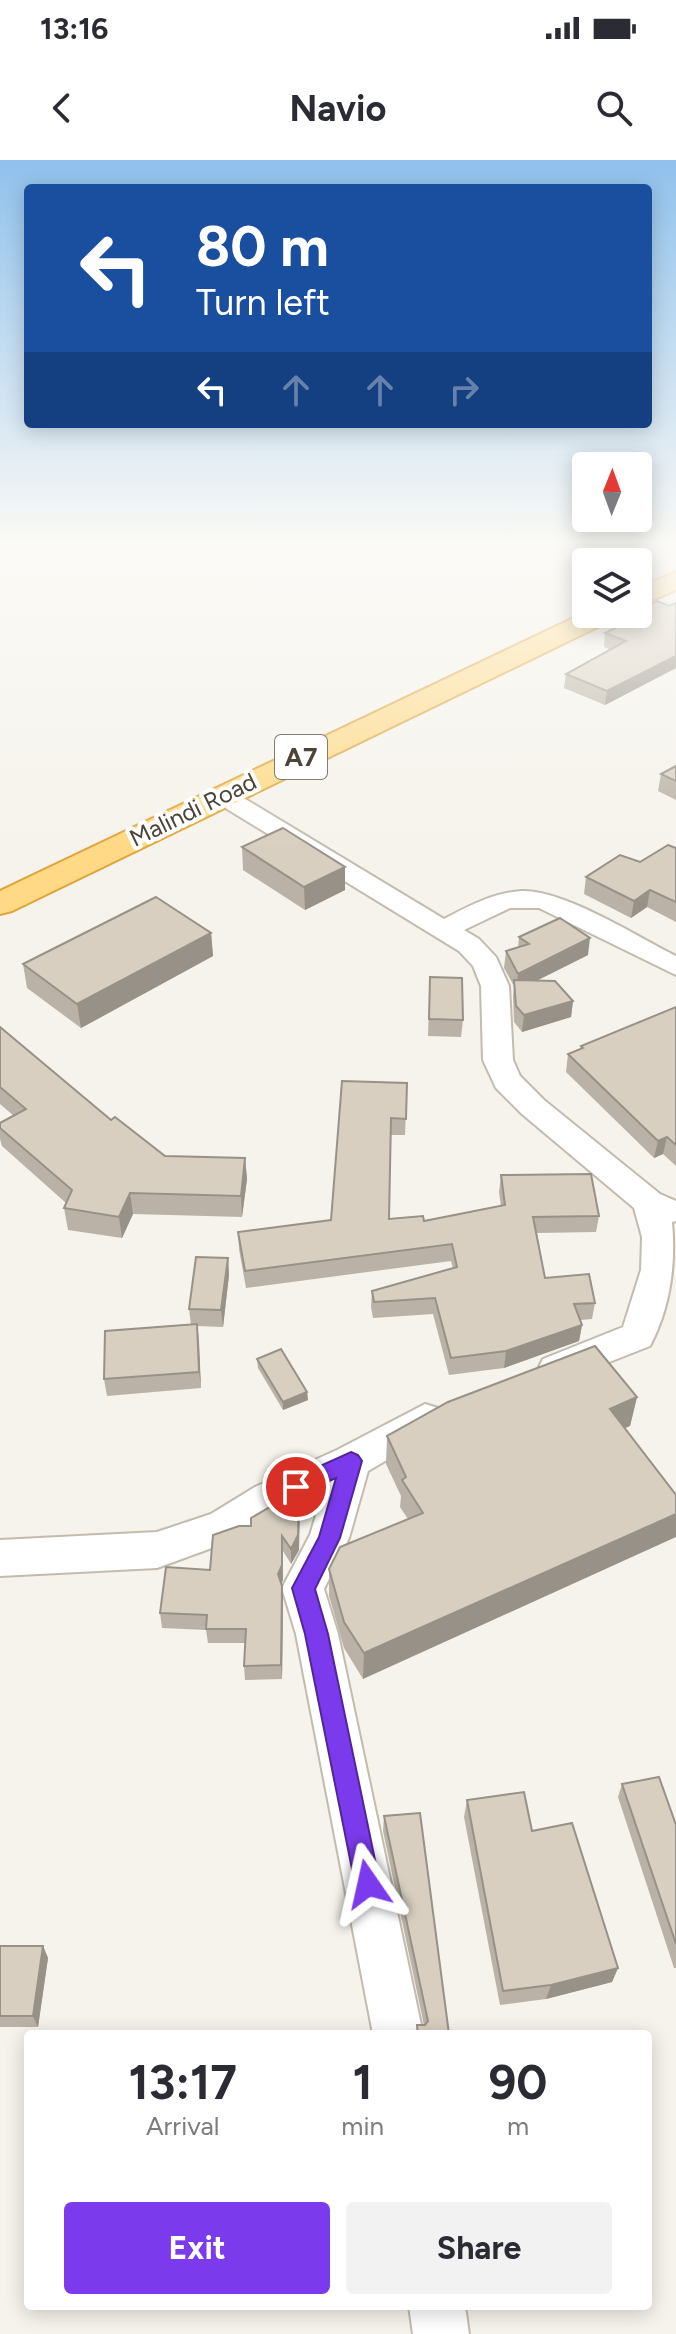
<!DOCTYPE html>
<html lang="en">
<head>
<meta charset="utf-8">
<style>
  :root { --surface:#fff; --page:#f2f2f3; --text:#2b2b33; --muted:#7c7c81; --accent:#7c3aed }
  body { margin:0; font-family:Figtree,sans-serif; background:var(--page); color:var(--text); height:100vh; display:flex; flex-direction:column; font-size:30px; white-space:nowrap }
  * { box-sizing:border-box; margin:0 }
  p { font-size:26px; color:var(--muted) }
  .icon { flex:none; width:44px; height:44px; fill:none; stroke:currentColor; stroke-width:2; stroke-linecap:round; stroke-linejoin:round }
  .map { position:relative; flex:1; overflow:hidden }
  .side { position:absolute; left:24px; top:1870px; width:628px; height:280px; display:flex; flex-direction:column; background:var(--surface); border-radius:8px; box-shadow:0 4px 20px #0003 }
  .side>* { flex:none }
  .banner { position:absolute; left:24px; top:24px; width:628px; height:244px; border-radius:8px; box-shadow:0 4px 20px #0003; background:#1a4fa0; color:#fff; overflow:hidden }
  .needle { width:52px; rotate:1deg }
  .controls { position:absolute; left:572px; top:292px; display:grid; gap:16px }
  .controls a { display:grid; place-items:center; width:80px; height:80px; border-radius:8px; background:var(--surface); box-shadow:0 4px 20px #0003; font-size:40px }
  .pin { position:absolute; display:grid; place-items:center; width:68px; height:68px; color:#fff; margin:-34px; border:4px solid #fff; border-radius:50%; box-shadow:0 2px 8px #0007 }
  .me { position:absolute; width:88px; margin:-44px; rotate:349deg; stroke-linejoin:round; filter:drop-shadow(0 0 6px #0008) }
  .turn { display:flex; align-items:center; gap:28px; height:168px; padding:0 40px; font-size:36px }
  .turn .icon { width:104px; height:104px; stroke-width:2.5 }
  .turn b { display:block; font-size:56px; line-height:68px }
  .lanes { display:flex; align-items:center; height:76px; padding:0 40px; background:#0003; justify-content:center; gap:40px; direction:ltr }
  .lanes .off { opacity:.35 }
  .eta { display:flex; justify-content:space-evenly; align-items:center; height:136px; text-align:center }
  .eta b { font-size:48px; font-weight:700; line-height:56px }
  .action { display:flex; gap:16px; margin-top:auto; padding:16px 40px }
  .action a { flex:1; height:92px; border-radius:8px; background:var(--accent); color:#fff; font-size:32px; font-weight:700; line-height:92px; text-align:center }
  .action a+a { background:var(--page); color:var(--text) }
  .status { display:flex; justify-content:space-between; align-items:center; height:56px; padding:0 40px; background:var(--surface); direction:ltr }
  .status svg { height:22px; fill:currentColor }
  header { display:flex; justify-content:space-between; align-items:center; height:104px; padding:0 40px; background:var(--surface); font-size:36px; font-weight:700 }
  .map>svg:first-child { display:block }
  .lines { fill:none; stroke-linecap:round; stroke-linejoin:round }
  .minor-casing { stroke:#c2bbae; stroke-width:4 }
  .trunk-casing { stroke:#e0a43c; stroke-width:4 }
  .minor { fill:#fff; fill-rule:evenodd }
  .trunk { fill:#ffd985; fill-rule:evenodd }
  .wall { fill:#bab2a6 }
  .shaded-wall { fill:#979187 }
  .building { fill:#d8cfc1; stroke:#979187; stroke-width:2 }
  .route { fill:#7c3aed; stroke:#51269a; stroke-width:2 }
  .labels { text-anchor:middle; stroke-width:8; stroke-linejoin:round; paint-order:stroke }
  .far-street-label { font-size:24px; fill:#4b4439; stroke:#fff }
  .shield { fill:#fff; stroke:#817c74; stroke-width:2 }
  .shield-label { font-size:26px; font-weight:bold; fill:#4b4439 }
</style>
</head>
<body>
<div class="status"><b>13:16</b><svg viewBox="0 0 49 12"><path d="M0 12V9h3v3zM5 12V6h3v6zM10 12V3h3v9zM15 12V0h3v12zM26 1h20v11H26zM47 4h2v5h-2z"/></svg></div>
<header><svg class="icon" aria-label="back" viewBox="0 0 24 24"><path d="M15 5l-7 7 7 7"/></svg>Navio<svg class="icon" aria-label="search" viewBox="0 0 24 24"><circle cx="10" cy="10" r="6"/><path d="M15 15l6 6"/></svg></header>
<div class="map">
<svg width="676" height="2174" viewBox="0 0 676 2174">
  <rect width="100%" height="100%" fill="#f6f3ec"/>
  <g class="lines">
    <!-- minor casing -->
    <g class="minor-casing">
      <g id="minor">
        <path d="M223 629 232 631 444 759C469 746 493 733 521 731 563 729 636 776 676 796V815L539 748H510L464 770 479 779 496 797 509 826 513 900 520 916 544 940 660 1034 676 1041V1061L672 1062C676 1105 670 1148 650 1186L556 1223 543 1219 538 1209 543 1199 623 1167 641 1110 642 1077 634 1048 522 954 496 928 483 900 481 826 473 806 459 791 214 641 211 636 214 631Z"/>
        <polygon points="425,1244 438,1248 444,1259 438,1270 368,1311 349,1378 324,1429 338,1474 423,1874 373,1874 296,1474 282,1428 310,1375 323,1332 283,1351 239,1378 157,1408 0,1416 0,1380 157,1372 211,1354 255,1327 337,1290"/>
        <polygon points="409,2146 465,2146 469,2174 413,2174"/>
      </g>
    </g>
    <!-- trunk casing -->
    <g class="trunk-casing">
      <g id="trunk">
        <polygon points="676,412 676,430 638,446 638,428"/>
        <polygon points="586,452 616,454 612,460 12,751 0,754 0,731"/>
      </g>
    </g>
    <!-- minor -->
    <use href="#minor" class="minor"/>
    <!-- trunk -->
    <use href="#trunk" class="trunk"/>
  </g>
  <!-- wall -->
  <g class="wall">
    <polygon points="676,443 676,508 605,545 564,528 566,514 611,490 604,487 605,473 623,464 624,456 669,446"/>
    <polygon points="676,606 676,640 658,631 661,614"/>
    <polygon points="242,687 345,730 305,750 243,710"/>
    <polygon points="676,688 676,762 647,747 631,758 584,734 586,717 640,702"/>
    <polygon points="211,773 213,796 81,868 27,828 23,804"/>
    <polygon points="519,777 588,795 536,821 573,841 571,857 522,872 514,862 513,836 514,826 504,808 506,791 518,788"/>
    <polygon points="430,817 463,860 461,877 428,876"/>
    <polygon points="676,847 676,1006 663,994 654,998 566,912 568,894 580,889 581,886"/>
    <polygon points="0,867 111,960 165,996 245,998 247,1019 242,1057 133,1054 122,1078 68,1070 64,1048 66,1043 2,986 0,979 0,963 14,956 0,944"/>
    <polygon points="407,923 405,975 391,975 389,1059 424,1061 501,1046 499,1032 501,1015 599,1056 596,1072 537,1073 545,1118 595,1143 592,1159 580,1160 582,1165 579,1181 504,1208 449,1215 433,1154 373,1158 371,1147 372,1131 453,1108 451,1101 246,1128 239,1089 238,1072 331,1060"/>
    <polygon points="228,1098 229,1115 223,1167 197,1166 201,1228 107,1236 104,1219 191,1165 189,1149"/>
    <polygon points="257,1199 307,1232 308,1240 283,1250 258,1208"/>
    <polygon points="637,1237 630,1266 624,1268 363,1519 344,1488 329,1436 329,1409 408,1359 400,1347 401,1336 386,1304 387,1276"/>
    <polygon points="300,1362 299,1390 291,1404 283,1391 283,1420 281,1424 283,1441 282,1519 245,1520 244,1506 245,1483 208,1483 206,1470 162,1468 160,1453 210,1410 251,1366"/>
    <polygon points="622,1624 676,1665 676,1808 674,1808 618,1637"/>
    <polygon points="467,1640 532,1671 618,1808 612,1822 546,1839 500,1845 464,1657"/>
    <polygon points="384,1656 449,1874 416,1874 417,1865 424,1865 383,1671"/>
    <polygon points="0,1786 43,1786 48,1798 38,1867 0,1867"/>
  </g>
  <!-- shaded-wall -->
  <g class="shaded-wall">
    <polygon points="676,496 676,508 605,545 607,531"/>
    <polygon points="345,707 345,730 305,750 304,727"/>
    <polygon points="650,730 647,747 631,758 634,741"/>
    <polygon points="211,773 213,796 81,868 77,844"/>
    <polygon points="590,778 588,795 516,831 518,814"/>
    <polygon points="573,841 571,857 522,872 524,855"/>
    <polygon points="667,977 663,994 654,998 658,981"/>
    <polygon points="245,998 247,1019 242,1057 241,1036"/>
    <polygon points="130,1033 133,1054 122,1078 119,1057"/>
    <polygon points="228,1098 229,1115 223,1167 221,1150"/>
    <polygon points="197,1164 199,1181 201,1228 199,1212"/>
    <polygon points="582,1165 579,1181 504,1208 506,1191"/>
    <polygon points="307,1232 308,1240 283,1250 283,1242"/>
    <polygon points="637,1237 630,1266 604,1277 610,1249"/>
    <polygon points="299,1347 299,1390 291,1404 291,1389"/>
    <polygon points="676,1354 676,1377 363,1519 364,1493"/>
    <polygon points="282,1376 283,1420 279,1429 278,1414"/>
    <polygon points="282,1426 283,1441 282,1519 281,1505"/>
    <polygon points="43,1786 48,1798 38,1867 33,1856"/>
    <polygon points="618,1808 612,1822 546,1839 551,1825"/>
  </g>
  <!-- building -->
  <g class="building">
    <polygon points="657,441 669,446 676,443 676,496 607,531 566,514 626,481 605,473 632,460 624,456 629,454 638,454 638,450"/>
    <polygon points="676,606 676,621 661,614"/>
    <polygon points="283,668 345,707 304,727 242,687"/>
    <polygon points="668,685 676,688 676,742 650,730 634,741 586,717 620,695 640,702"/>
    <polygon points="156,737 211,773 77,844 23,804"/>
    <polygon points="560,758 590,778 518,814 506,791 529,784 519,777"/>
    <polygon points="430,817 462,818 463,860 429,859"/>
    <polygon points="514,820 555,821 573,841 524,855 516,846"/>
    <polygon points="676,847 676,985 667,977 658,981 568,894 583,888 581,886"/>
    <polygon points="0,867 111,960 115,957 165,996 245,998 241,1036 130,1033 119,1057 64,1048 72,1030 0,968 0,963 26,949 0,927"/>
    <polygon points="342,921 407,923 406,959 391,958 389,1059 423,1056 424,1061 505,1045 501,1015 591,1014 599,1056 533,1057 545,1118 589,1114 595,1143 574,1144 582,1165 506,1191 451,1198 435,1138 374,1142 372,1131 457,1107 452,1084 245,1111 238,1072 331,1060"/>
    <polygon points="196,1097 228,1098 221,1150 189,1149"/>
    <polygon points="197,1164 199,1212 104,1219 105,1171"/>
    <polygon points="595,1186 637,1237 610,1249 676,1335 676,1354 364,1493 344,1462 329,1409 340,1387 423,1353 402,1320 406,1317 387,1276 448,1242"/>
    <polygon points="281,1189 307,1232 283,1242 257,1199"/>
    <polygon points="270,1347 299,1347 298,1375 291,1389 282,1376 282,1405 278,1414 282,1426 281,1505 244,1506 246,1469 206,1469 207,1455 160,1453 166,1407 210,1410 213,1375 239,1366 251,1366 251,1358"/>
    <polygon points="659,1617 676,1665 676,1784 622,1624"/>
    <polygon points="524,1632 532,1671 572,1663 618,1808 551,1825 503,1831 467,1640"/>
    <polygon points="420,1653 449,1874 418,1874 417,1865 425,1865 428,1861 384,1656"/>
    <polygon points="0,1786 43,1786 33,1856 0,1856"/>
  </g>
  <!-- sky -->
  <linearGradient id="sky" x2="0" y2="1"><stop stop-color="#8fc1ec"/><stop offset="0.56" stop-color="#fbfaf6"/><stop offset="1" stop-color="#fbfaf6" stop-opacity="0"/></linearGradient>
  <rect width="676" height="687" fill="url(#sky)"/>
  <!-- route -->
  <polygon class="route" points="351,1292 358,1295 362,1301 340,1378 315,1429 328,1474 380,1724 377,1733 368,1737 359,1733 355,1724 305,1474 292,1428 319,1377 336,1318 296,1335 289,1333 286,1327 289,1320"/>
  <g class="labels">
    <!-- far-street labels -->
    <g class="far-street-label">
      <text transform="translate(193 650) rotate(-26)" y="8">Malindi Road</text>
    </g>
    <!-- shield labels -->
    <rect class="shield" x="275" y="575" width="52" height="44" rx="6"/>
    <g class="shield-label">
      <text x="301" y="606">A7</text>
    </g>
  </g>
</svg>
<div class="controls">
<a><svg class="needle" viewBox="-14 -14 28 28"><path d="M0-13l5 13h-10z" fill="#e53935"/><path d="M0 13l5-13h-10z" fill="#7c7c81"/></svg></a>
<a><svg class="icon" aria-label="layers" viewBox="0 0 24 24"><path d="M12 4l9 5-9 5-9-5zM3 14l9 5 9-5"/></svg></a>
</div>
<div class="pin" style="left:296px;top:1327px;background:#d93025"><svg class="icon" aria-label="arrive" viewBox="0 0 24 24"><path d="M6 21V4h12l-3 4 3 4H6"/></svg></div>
<svg class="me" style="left:368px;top:1724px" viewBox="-20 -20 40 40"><path d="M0-17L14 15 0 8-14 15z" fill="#7c3aed" stroke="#fff" stroke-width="4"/></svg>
<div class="banner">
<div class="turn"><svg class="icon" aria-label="left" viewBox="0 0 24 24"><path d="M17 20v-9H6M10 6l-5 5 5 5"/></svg><div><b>80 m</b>Turn left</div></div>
<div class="lanes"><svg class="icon" aria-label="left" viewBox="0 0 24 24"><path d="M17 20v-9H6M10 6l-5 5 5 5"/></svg><svg class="icon off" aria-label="ahead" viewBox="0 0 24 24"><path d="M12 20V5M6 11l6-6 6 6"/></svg><svg class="icon off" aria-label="ahead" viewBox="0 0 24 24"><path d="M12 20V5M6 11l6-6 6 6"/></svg><svg class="icon off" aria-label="right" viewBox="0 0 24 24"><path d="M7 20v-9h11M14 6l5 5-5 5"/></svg></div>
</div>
<section class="side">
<div class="eta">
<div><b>13:17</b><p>Arrival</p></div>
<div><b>1</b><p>min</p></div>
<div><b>90</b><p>m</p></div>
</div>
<div class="action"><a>Exit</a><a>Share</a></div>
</section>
</div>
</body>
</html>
